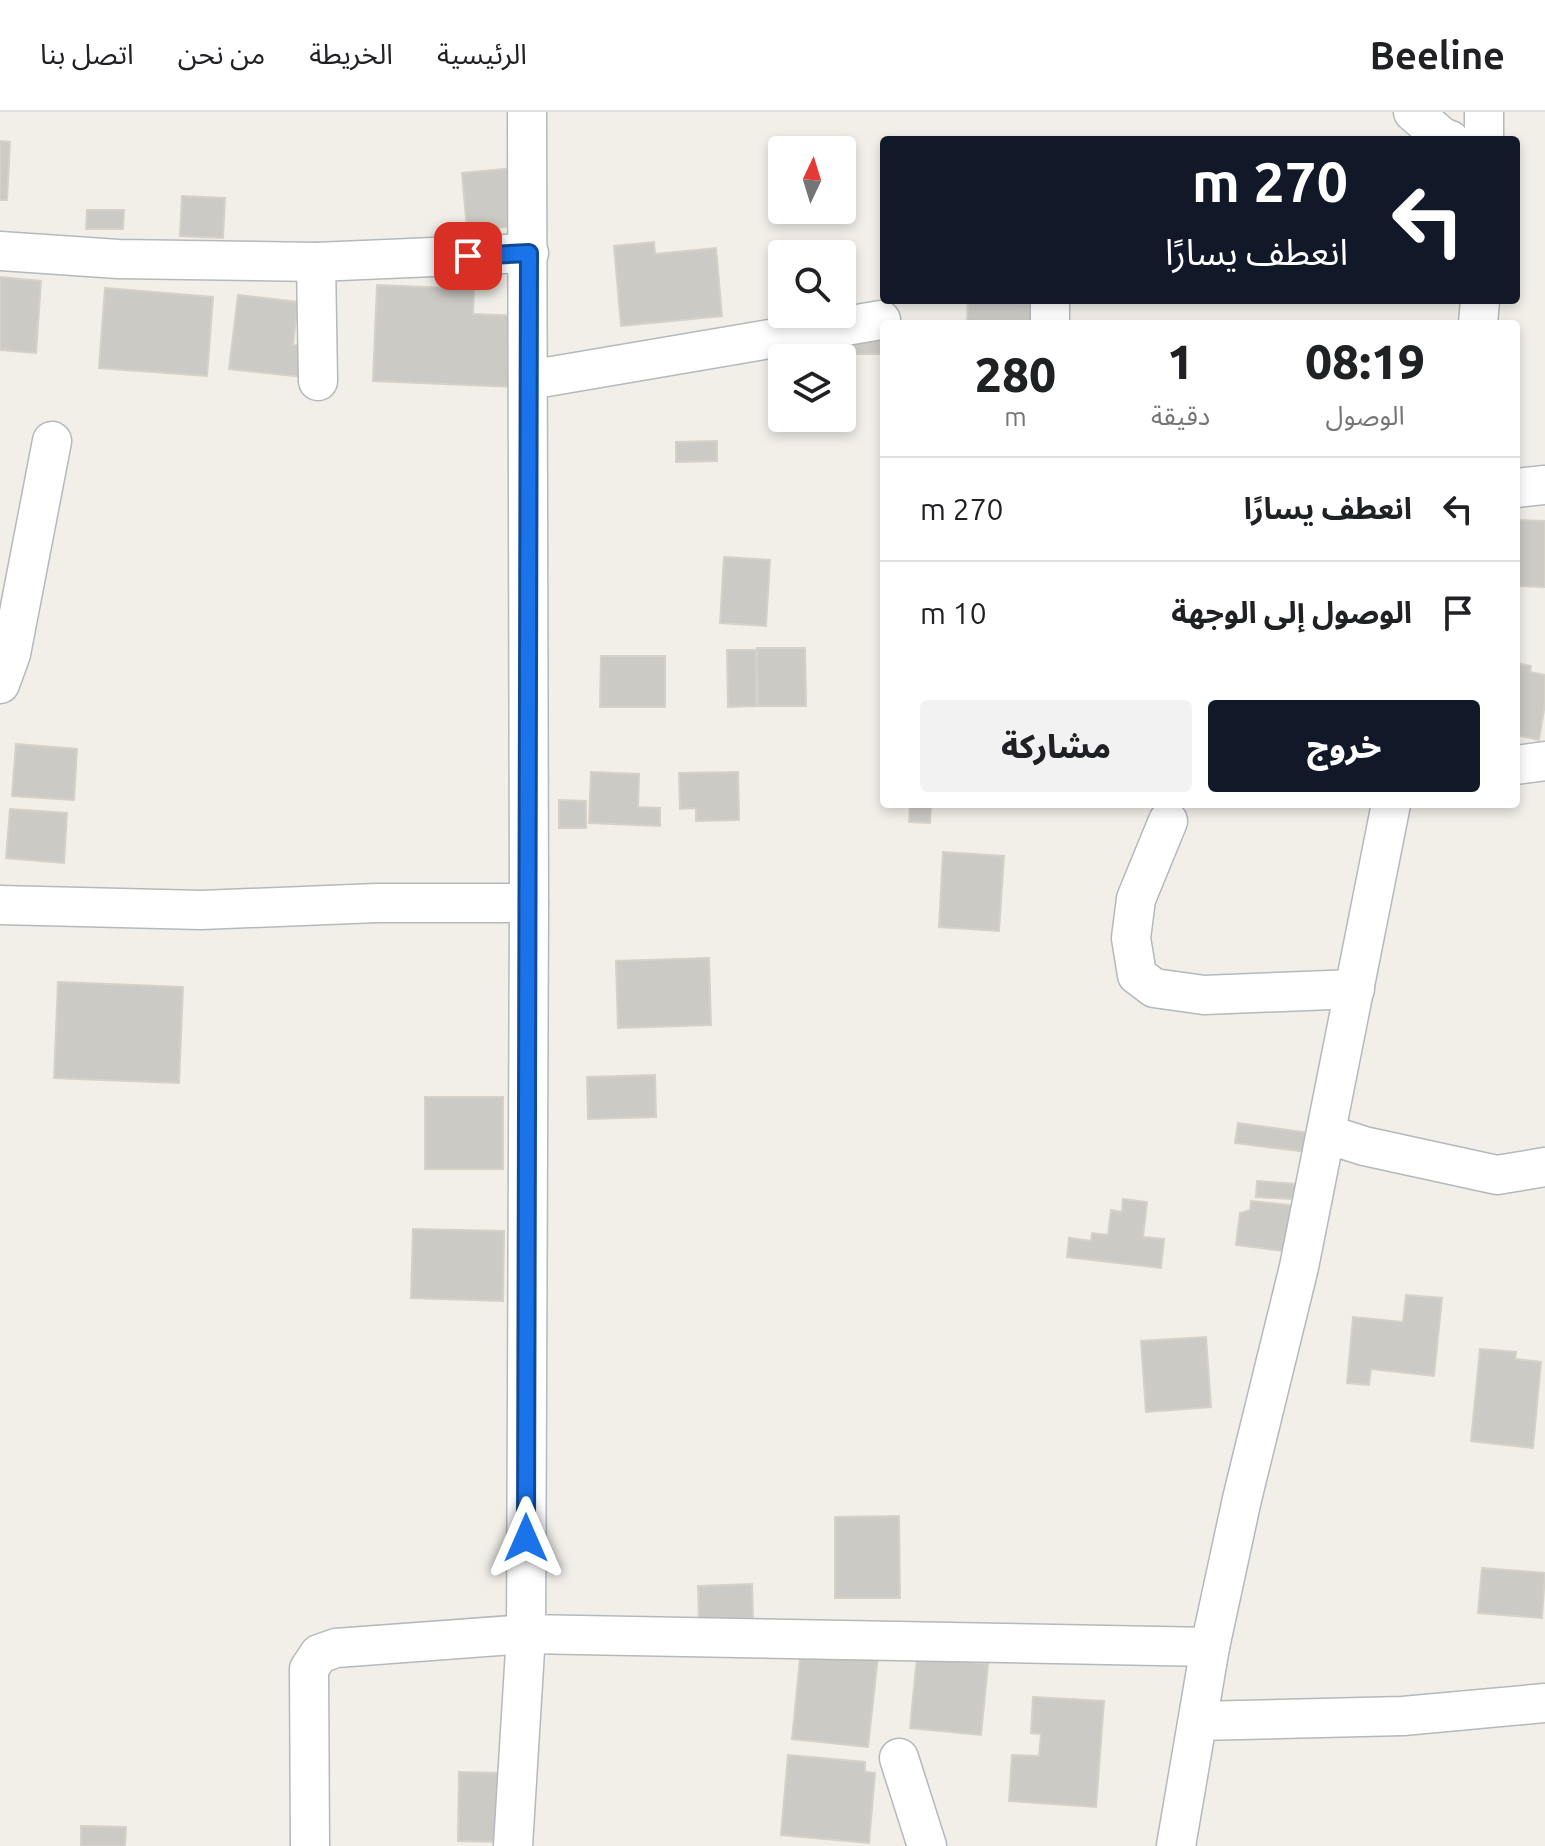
<!DOCTYPE html>
<html lang="ar">
<head>
<meta charset="utf-8">
<style>
  :root { --surface:#fff; --page:#f2f2f2; --text:#202124; --muted:#757577; --line:#e0e0e0; --accent:#111827 }
  body { margin:0; font-family:Ubuntu,"Noto Sans Arabic",sans-serif; background:var(--page); color:var(--text); direction:rtl; height:100vh; display:flex; flex-direction:column; font-size:30px; white-space:nowrap }
  * { box-sizing:border-box; margin:0 }
  p { font-size:26px; color:var(--muted) }
  .icon { flex:none; width:44px; height:44px; fill:none; stroke:currentColor; stroke-width:2; stroke-linecap:round; stroke-linejoin:round }
  .map { position:relative; flex:1; overflow:hidden; direction:ltr }
  .drawer { position:absolute; left:880px; top:208px; width:640px; height:488px; display:flex; flex-direction:column; background:var(--surface); border-radius:8px; box-shadow:0 4px 12px #0003; direction:rtl }
  .drawer>* { flex:none }
  .guide { position:absolute; left:880px; top:24px; width:640px; height:168px; border-radius:8px; box-shadow:0 4px 12px #0003; direction:rtl; background:#111827; color:#fff; overflow:hidden }
  .needle { width:52px; rotate:4deg }
  .buttons { position:absolute; left:768px; top:24px; display:grid; gap:16px }
  .buttons a { display:grid; place-items:center; width:88px; height:88px; border-radius:8px; background:var(--surface); box-shadow:0 4px 12px #0003; font-size:40px }
  .pin { position:absolute; display:grid; place-items:center; width:68px; height:68px; color:#fff; margin:-34px; border-radius:16px; box-shadow:0 4px 12px #0006 }
  .me { position:absolute; width:88px; margin:-44px; rotate:0deg; stroke-linejoin:round; filter:drop-shadow(0 0 6px #0008) }
  .turn { display:flex; align-items:center; gap:28px; height:168px; padding:0 40px; font-size:36px }
  .turn .icon { width:104px; height:104px; stroke-width:2.5 }
  .turn b { display:block; font-size:56px; line-height:68px }
  .eta { display:flex; justify-content:space-evenly; align-items:center; height:136px; text-align:center }
  .eta b { font-size:48px; font-weight:800; line-height:56px }
  .primary-button { display:flex; gap:16px; margin-top:auto; padding:16px 40px }
  .primary-button a { flex:1; height:92px; border-radius:8px; background:var(--accent); color:#fff; font-size:32px; font-weight:800; line-height:92px; text-align:center }
  .primary-button a+a { background:var(--page); color:var(--text) }
  ul { padding:0; list-style:none }
  li { display:flex; align-items:center; gap:24px; height:104px; padding:0 40px; border-top:2px solid var(--line) }
  li div { flex:1 }
  li b { display:block; font-size:30px }
  li em { font-style:normal }
  header { display:flex; align-items:center; gap:48px; box-sizing:border-box; height:112px; padding:0 40px; background:var(--surface); border-bottom:2px solid var(--line) }
  header strong { font-size:38px }
  nav { display:flex; gap:44px; margin-inline-start:auto; font-size:28px }
  .map>svg:first-child { display:block }
  .building { fill:#cccac5; stroke:#d6d1c6; stroke-width:2 }
  .lines { fill:none; stroke-linecap:round; stroke-linejoin:round }
  .street-casing { stroke:#b5b8bc; stroke-width:41 }
  .street { stroke:#fff; stroke-width:38 }
  .route-casing { stroke:#114b97; stroke-width:20 }
  .route { stroke:#1a73e8; stroke-width:14 }
</style>
</head>
<body>
<header>
<strong>Beeline</strong>
<nav><a>الرئيسية</a><a>الخريطة</a><a>من نحن</a><a>اتصل بنا</a></nav>
</header>
<div class="map">
<svg width="1545" height="1734" viewBox="0 0 1545 1734">
  <rect width="100%" height="100%" fill="#f1efe8"/>
  <!-- building -->
  <g class="building">
    <polygon points="0,29 10,30 7,88 0,88"/>
    <polygon points="515,56 519,114 467,118 462,61"/>
    <polygon points="182,84 225,86 223,126 180,124"/>
    <polygon points="87,98 124,98 123,117 86,117"/>
    <polygon points="654,130 655,142 716,136 722,204 621,214 614,134"/>
    <polygon points="0,165 41,169 36,241 0,238"/>
    <polygon points="377,173 474,177 473,202 522,204 519,275 373,269"/>
    <polygon points="105,176 213,185 207,264 99,256"/>
    <polygon points="238,183 298,190 293,233 307,234 303,265 229,257"/>
    <polygon points="968,189 1033,192 1032,212 967,212"/>
    <rect x="848" y="214" width="36" height="28"/>
    <polygon points="717,329 717,349 676,350 676,330"/>
    <polygon points="1516,408 1545,409 1545,475 1516,474"/>
    <polygon points="724,445 770,448 766,514 720,511"/>
    <polygon points="757,536 805,536 806,594 758,594"/>
    <polygon points="727,538 756,538 756,594 728,595"/>
    <polygon points="601,544 665,544 665,595 600,595"/>
    <polygon points="1516,551 1531,554 1530,560 1545,563 1545,592 1539,628 1516,623"/>
    <polygon points="16,632 77,637 74,688 12,684"/>
    <polygon points="591,660 639,662 638,695 660,696 660,714 589,711"/>
    <polygon points="738,660 739,708 696,709 696,696 680,697 679,661"/>
    <polygon points="559,688 586,689 586,716 559,716"/>
    <polygon points="910,692 931,692 930,711 909,710"/>
    <polygon points="10,697 67,701 64,751 6,746"/>
    <polygon points="943,740 1004,744 999,819 939,815"/>
    <polygon points="709,846 711,913 618,916 616,849"/>
    <polygon points="58,870 183,875 179,971 54,966"/>
    <polygon points="655,963 656,1005 588,1007 587,965"/>
    <rect x="425" y="985" width="78" height="72"/>
    <polygon points="1238,1011 1318,1022 1315,1041 1235,1031"/>
    <polygon points="1257,1069 1310,1073 1309,1088 1256,1085"/>
    <polygon points="1123,1087 1147,1090 1143,1125 1164,1127 1161,1156 1067,1145 1069,1126 1091,1129 1092,1121 1108,1123 1111,1098 1122,1100"/>
    <polygon points="1251,1089 1305,1095 1299,1141 1236,1133 1240,1101 1250,1098"/>
    <polygon points="413,1117 504,1119 503,1189 411,1186"/>
    <polygon points="1406,1183 1442,1186 1434,1264 1371,1257 1369,1273 1347,1271 1353,1205 1403,1210"/>
    <polygon points="1206,1225 1211,1295 1146,1300 1141,1229"/>
    <polygon points="1480,1237 1516,1240 1515,1247 1541,1250 1533,1336 1471,1329"/>
    <polygon points="899,1404 900,1486 835,1486 835,1405"/>
    <polygon points="1482,1456 1545,1461 1542,1506 1478,1501"/>
    <polygon points="752,1472 753,1506 699,1508 698,1474"/>
    <polygon points="801,1537 878,1544 868,1635 792,1627"/>
    <polygon points="917,1545 988,1552 981,1623 910,1616"/>
    <polygon points="1033,1585 1104,1589 1096,1695 1009,1689 1012,1643 1039,1644 1041,1622 1031,1621"/>
    <polygon points="788,1643 865,1650 865,1660 875,1661 869,1731 781,1723"/>
    <polygon points="459,1660 502,1661 501,1730 458,1729"/>
    <polygon points="81,1714 126,1715 125,1734 81,1734"/>
  </g>
  <g class="lines">
    <!-- street casing -->
    <g class="street-casing">
      <g id="street">
        <polyline points="1413,0 1442,25 1450,28"/>
        <polyline points="1484,28 1484,0"/>
        <polyline points="0,139 118,147 316,150 529,141"/>
        <polyline points="316,150 318,269"/>
        <polyline points="1050,212 1050,188"/>
        <polyline points="1478,212 1480,188"/>
        <polyline points="529,268 881,208"/>
        <polyline points="1516,376 1545,373"/>
        <polyline points="0,572 11,542 52,329"/>
        <polyline points="1516,653 1545,649"/>
        <polyline points="1168,709 1136,787 1131,826 1137,863 1154,876 1204,883 1355,877"/>
        <polyline points="0,793 201,798 377,791 529,791"/>
        <polyline points="1327,1022 1364,1034 1497,1063 1545,1055"/>
        <polyline points="1198,1609 1403,1604 1545,1591"/>
        <polyline points="899,1646 927,1734"/>
        <polyline points="310,1734 309,1557 319,1542 336,1536 526,1522 1210,1535"/>
        <polyline points="513,1734 526,1522 529,791 527,0"/>
        <polyline points="1176,1734 1210,1535 1242,1387 1299,1155 1391,692"/>
      </g>
    </g>
    <!-- street -->
    <use href="#street" class="street"/>
  </g>
  <g class="lines">
    <!-- route casing -->
    <g class="route-casing">
      <polyline id="route" points="468,144 529,141 526,1426"/>
    </g>
    <!-- route -->
    <use href="#route" class="route"/>
  </g>
</svg>
<div class="buttons">
<a><svg class="needle" viewBox="-14 -14 28 28"><path d="M0-13l5 13h-10z" fill="#e53935"/><path d="M0 13l5-13h-10z" fill="#757577"/></svg></a>
<a><svg class="icon" aria-label="search" viewBox="0 0 24 24"><circle cx="10" cy="10" r="6"/><path d="M15 15l6 6"/></svg></a>
<a><svg class="icon" aria-label="layers" viewBox="0 0 24 24"><path d="M12 4l9 5-9 5-9-5zM3 14l9 5 9-5"/></svg></a>
</div>
<div class="pin" style="left:468px;top:144px;background:#d93025"><svg class="icon" aria-label="arrive" viewBox="0 0 24 24"><path d="M6 21V4h12l-3 4 3 4H6"/></svg></div>
<svg class="me" style="left:526px;top:1426px" viewBox="-20 -20 40 40"><path d="M0-17L14 15 0 8-14 15z" fill="#1a73e8" stroke="#fff" stroke-width="4"/></svg>
<div class="guide">
<div class="turn"><svg class="icon" aria-label="left" viewBox="0 0 24 24"><path d="M17 20v-9H6M10 6l-5 5 5 5"/></svg><div><b>270 m</b>انعطف يسارًا</div></div>
</div>
<section class="drawer">
<div class="eta">
<div><b>08:19</b><p>الوصول</p></div>
<div><b>1</b><p>دقيقة</p></div>
<div><b>280</b><p>m</p></div>
</div>
<ul>
<li><svg class="icon" aria-label="left" viewBox="0 0 24 24"><path d="M17 20v-9H6M10 6l-5 5 5 5"/></svg><div><b>انعطف يسارًا</b></div><em>270 m</em></li>
<li><svg class="icon" aria-label="arrive" viewBox="0 0 24 24"><path d="M6 21V4h12l-3 4 3 4H6"/></svg><div><b>الوصول إلى الوجهة</b></div><em>10 m</em></li>
</ul>
<div class="primary-button"><a>خروج</a><a>مشاركة</a></div>
</section>
</div>
</body>
</html>
